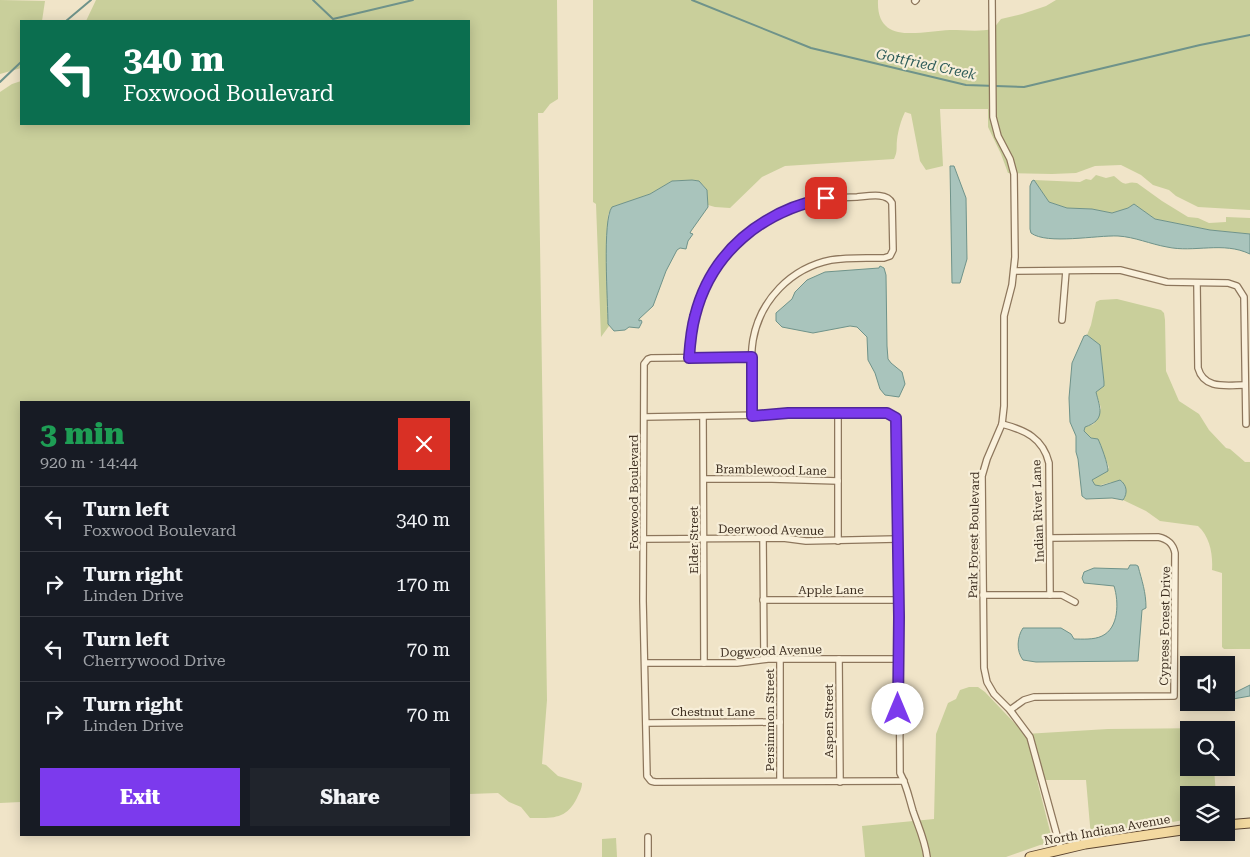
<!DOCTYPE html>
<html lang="en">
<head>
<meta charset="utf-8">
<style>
  :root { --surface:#171b24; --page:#20242c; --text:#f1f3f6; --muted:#9ea1a6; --line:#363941; --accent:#7c3aed }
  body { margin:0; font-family:"Roboto Serif",serif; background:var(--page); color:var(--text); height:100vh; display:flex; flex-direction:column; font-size:19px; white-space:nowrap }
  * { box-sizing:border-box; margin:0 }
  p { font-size:16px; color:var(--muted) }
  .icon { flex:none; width:28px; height:28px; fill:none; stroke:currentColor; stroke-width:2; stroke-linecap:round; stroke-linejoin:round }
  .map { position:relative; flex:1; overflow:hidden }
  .panel { position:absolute; left:20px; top:401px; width:450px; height:435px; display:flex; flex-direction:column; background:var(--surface); border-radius:0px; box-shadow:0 2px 12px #0003 }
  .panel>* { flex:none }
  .banner { position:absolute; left:20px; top:20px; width:450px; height:105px; border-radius:0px; box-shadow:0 2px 12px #0003; background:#0b6e4f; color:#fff; overflow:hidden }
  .tools { position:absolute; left:1180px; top:656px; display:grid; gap:10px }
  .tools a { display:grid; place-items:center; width:55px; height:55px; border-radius:0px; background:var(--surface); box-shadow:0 2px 12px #0003; font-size:25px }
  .pin { position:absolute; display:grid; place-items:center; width:42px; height:42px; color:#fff; margin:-21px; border-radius:10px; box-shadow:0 2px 8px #0006 }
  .me { position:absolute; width:55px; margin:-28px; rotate:0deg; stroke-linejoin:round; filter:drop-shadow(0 0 4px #0008) }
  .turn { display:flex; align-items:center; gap:18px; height:105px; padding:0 20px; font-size:22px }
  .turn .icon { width:65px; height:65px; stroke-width:2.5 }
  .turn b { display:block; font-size:35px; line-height:42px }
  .round { display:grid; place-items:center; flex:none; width:52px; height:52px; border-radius:0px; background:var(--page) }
  .headline { display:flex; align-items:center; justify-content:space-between; height:85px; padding:0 20px }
  h1 { font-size:30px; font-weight:800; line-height:38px; color:#1e9e55 }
  .cta { display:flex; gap:10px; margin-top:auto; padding:10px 20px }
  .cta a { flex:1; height:58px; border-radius:0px; background:var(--accent); color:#fff; font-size:20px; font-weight:800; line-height:58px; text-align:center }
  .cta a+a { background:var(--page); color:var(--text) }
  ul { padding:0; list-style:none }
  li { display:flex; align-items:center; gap:15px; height:65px; padding:0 20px; border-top:1px solid var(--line) }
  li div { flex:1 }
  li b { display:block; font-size:19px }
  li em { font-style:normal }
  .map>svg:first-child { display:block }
  .green { fill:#c9cf9b }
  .water { fill:#a9c4bc; stroke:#6f938a }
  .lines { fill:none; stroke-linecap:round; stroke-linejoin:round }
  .stream { stroke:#6f938a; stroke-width:2 }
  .street-casing { stroke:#8d765c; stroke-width:8 }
  .primary-casing { stroke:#5b4430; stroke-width:11 }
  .street { stroke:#faf1dc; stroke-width:5.5 }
  .primary { stroke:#f3d9a0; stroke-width:9 }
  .route-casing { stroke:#51269a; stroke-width:12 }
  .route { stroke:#7c3aed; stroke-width:9 }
  .labels { text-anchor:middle; stroke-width:4.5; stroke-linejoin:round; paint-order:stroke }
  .street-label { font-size:12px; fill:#3d2e20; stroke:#f7eed8 }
  .water-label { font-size:14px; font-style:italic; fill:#2f5d5a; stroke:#f7eed8 }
</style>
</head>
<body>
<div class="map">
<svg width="1250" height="857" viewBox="0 0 1250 857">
  <rect width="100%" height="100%" fill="#f0e4c8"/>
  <!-- green -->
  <g class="green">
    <polygon points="0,0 45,1 42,21 21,21 21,68 0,74"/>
    <path d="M96 0H557L558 99 550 104 543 113H538L547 700 542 764 546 765 558 776 582 783C582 789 579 793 577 798 566 820 552 818 530 818L521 807 509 802 498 793 469 794V402H21V802L0 803V92L12 84 21 81V124H469V21H86Z"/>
    <path d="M593 0H878C876 46 921 31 950 30 965 30 979 32 993 29L1001 19 1022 14 1046 6 1056 0H1250V210L1198 207 1176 196 1169 190 1153 185 1141 175 1121 165 1095 166 1076 173 1052 174 1008 173 1001 154 988 127V109H940L943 166 926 170 920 161 911 114 905 112C901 120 898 131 897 140 896 147 898 151 894 159L785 166 762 177 730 208 715 207 708 205 707 190 703 185 696 180H684L672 181 650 194 612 207 608 215 607 239 609 326 601 337 596 204 593 202Z"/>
    <path d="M1096 175 1106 178 1114 176C1130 190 1123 180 1137 183L1162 201 1188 217 1198 218 1209 223 1226 222V217L1250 218V234L1210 230 1155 219 1134 204 1128 208 1112 213 1092 209 1067 208 1049 202 1034 180 1080 182 1086 179 1091 180Z"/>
    <path d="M1117 299 1161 310 1164 313 1165 320 1166 371 1179 401 1199 414 1209 430 1226 448 1230 449 1245 462H1250V649H1224L1222 647V573L1212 570C1213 554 1210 537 1198 526L1160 521 1146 511 1123 500 1125 496 1112 482 1097 486 1095 485 1092 479 1109 468C1108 462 1104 459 1102 453 1097 438 1095 442 1084 432L1085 427 1094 424 1101 408 1096 392 1103 386 1104 382 1101 354 1089 336 1087 335 1091 325 1096 302 1100 300Z"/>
    <polygon points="969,687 978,687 985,692 1025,734 1108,729 1213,728 1213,730 1189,730 1189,768 1214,768 1216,795 1189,795 1189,819 1091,837 1086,780 1037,780 1053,843 1040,845 1006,857 865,857 862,826 934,819 936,734 948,703 956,699 960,690"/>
    <polygon points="616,838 617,857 602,857 602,839"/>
  </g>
  <!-- water -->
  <g class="water">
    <polygon points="950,166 954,166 966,198 967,259 960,283 952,283"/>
    <path d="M692 180 699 181 707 190 708 207 691 231 690 233 693 234 688 241 686 249 680 248 677 250 666 271 653 306 639 319V321L641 320 642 322 639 328 629 327 625 330 614 331 608 324C608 303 602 220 612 207L650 194 672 181Z"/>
    <path d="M1034 180 1049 202 1067 208 1092 209 1112 213 1128 208 1134 204 1155 219 1210 230 1250 234V254C1223 241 1194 253 1167 247 1150 244 1135 237 1118 236 1097 235 1047 245 1031 233L1030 229V186L1032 181Z"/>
    <polygon points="880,266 884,268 886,275 887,346 888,359 891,363 902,372 905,384 899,397 885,395 880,389 875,373 868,360 867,337 857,327 850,326 813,333 782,327 776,321 776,313 792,299 795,292 807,280 825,272 879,268"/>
    <path d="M1087 335 1100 345 1104 382V386L1096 392C1100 408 1106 420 1085 427L1084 431 1091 438 1098 439C1101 445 1108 464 1108 471L1092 480 1095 485 1101 486 1120 480C1127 485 1128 493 1123 500L1112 498 1086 499 1082 496 1078 459 1076 452V436L1070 422 1069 398 1072 363 1084 336Z"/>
    <path d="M1130 565H1136L1138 566C1142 581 1146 592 1146 608L1142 610 1138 661 1036 662 1023 660C1016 651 1017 637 1023 628H1061L1071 634 1074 639C1082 639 1094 640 1102 636 1119 628 1119 602 1114 586L1084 583 1082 578 1084 572 1094 568 1128 569Z"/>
    <polygon points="1250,685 1250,696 1233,699 1234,693"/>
  </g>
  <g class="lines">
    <!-- stream -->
    <g class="stream">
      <polyline points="313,0 333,19 413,0"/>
      <polyline points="692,0 811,48 966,85 1024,87 1200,45 1250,35"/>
      <polyline points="66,21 91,0"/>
      <polyline points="0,82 21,62"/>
    </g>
    <!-- street casing -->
    <g class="street-casing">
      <g id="street">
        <polyline points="992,0 993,117 998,136 1010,159 1014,174 1015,257 1012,285 1004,316 1004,406 1002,424 987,459 982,476 984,668 987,682 994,694 1010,710 1030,737 1061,850"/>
        <polyline points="915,1 916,0"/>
        <polyline points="1015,271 1120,270 1167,282 1228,283 1237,286 1244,297 1246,424"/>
        <path d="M1197 284 1198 368C1204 390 1227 385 1245 385"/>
        <polyline points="1062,320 1066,271"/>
        <polyline points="751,357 651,358 648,359 644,364 643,601 647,776 651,781 655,782 904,781"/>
        <path d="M689 358C691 339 693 320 699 302 724 232 786 198 857 197 868 196 887 192 892 203L893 250 890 256 884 258C866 258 848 257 831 260 791 268 760 300 753 340 749 365 752 391 752 416"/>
        <polyline points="838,413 838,541"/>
        <path d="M644 417 887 413 895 417 899 617 900 773C907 786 909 798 913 811 918 826 925 840 927 857"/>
        <polyline points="703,417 704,663"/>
        <path d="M1002 424C1025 430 1043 438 1049 463L1050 595"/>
        <polyline points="704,479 772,479 838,481"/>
        <polyline points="763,538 764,659"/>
        <polyline points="644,539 783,538 806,541 897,539"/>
        <polyline points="983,595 1062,595 1075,602"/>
        <polyline points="763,600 899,600"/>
        <polyline points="780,659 780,781"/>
        <polyline points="839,659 840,782"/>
        <polyline points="645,663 737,663 768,659 898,659"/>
        <path d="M1010 710 1024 700 1034 697 1174 696 1175 553C1173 543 1167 539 1158 537L1050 538"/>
        <polyline points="646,723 780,722"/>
        <polyline points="648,837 648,857"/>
      </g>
    </g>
    <!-- primary casing -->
    <g class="primary-casing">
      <g id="primary">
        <polyline points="1226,825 1250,823"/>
        <polyline points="1030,857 1085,844 1189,829"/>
      </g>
    </g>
    <!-- street -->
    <use href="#street" class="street"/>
    <!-- primary -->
    <use href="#primary" class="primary"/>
  </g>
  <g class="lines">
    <!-- route casing -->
    <g class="route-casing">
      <path id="route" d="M826 198C762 211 711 252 695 316 691 330 690 344 689 358L752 357V416L788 413H887L896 418 899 617 898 709"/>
    </g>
    <!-- route -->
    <use href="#route" class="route"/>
  </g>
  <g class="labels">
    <!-- street labels -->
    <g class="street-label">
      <text transform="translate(771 470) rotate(1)" y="4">Bramblewood Lane</text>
      <text transform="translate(634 492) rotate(-90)" y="4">Foxwood Boulevard</text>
      <text transform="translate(1038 511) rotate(-92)" y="4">Indian River Lane</text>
      <text transform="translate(771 530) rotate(1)" y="4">Deerwood Avenue</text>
      <text transform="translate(974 535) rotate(-89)" y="4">Park Forest Boulevard</text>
      <text transform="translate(694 540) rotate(-90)" y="4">Elder Street</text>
      <text x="831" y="594">Apple Lane</text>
      <text transform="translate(1165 626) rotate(-89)" y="4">Cypress Forest Drive</text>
      <text transform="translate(771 651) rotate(-2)" y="4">Dogwood Avenue</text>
      <text x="713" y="716">Chestnut Lane</text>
      <text transform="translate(770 720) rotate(-90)" y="4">Persimmon Street</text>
      <text transform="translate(829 721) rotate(-90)" y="4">Aspen Street</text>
      <text transform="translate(1107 830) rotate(-10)" y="4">North Indiana Avenue</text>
    </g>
    <!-- water labels -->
    <g class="water-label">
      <text transform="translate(926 64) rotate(12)" y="5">Gottfried Creek</text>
    </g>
  </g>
</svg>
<div class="tools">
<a><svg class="icon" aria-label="sound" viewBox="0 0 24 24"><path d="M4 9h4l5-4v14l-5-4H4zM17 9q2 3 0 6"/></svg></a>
<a><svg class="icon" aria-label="search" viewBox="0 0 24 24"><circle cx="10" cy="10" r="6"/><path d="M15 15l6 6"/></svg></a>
<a><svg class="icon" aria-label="layers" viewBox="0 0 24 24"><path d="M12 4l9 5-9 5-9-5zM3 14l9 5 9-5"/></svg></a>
</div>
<div class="pin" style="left:826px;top:198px;background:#d93025"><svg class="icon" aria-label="arrive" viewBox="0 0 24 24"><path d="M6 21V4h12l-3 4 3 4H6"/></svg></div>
<svg class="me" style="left:898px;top:709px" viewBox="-20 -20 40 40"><circle r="19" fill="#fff"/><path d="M0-13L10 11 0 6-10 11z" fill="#7c3aed"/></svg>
<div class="banner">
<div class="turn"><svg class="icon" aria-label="left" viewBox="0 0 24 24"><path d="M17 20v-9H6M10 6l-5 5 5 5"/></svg><div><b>340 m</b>Foxwood Boulevard</div></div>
</div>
<section class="panel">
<div class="headline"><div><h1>3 min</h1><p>920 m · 14:44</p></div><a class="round" style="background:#d93025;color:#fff"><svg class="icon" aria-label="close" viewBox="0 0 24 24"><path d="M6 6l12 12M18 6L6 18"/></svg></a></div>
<ul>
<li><svg class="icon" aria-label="left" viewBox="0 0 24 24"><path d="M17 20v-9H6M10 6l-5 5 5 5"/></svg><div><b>Turn left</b><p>Foxwood Boulevard</p></div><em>340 m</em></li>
<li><svg class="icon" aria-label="right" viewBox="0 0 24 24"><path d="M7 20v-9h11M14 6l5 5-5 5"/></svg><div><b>Turn right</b><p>Linden Drive</p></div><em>170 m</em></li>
<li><svg class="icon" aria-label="left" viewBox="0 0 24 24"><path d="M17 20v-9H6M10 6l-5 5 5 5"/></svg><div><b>Turn left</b><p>Cherrywood Drive</p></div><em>70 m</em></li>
<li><svg class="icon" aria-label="right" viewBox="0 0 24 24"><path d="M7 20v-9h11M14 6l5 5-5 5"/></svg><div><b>Turn right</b><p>Linden Drive</p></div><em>70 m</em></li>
</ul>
<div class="cta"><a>Exit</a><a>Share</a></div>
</section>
</div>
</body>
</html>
